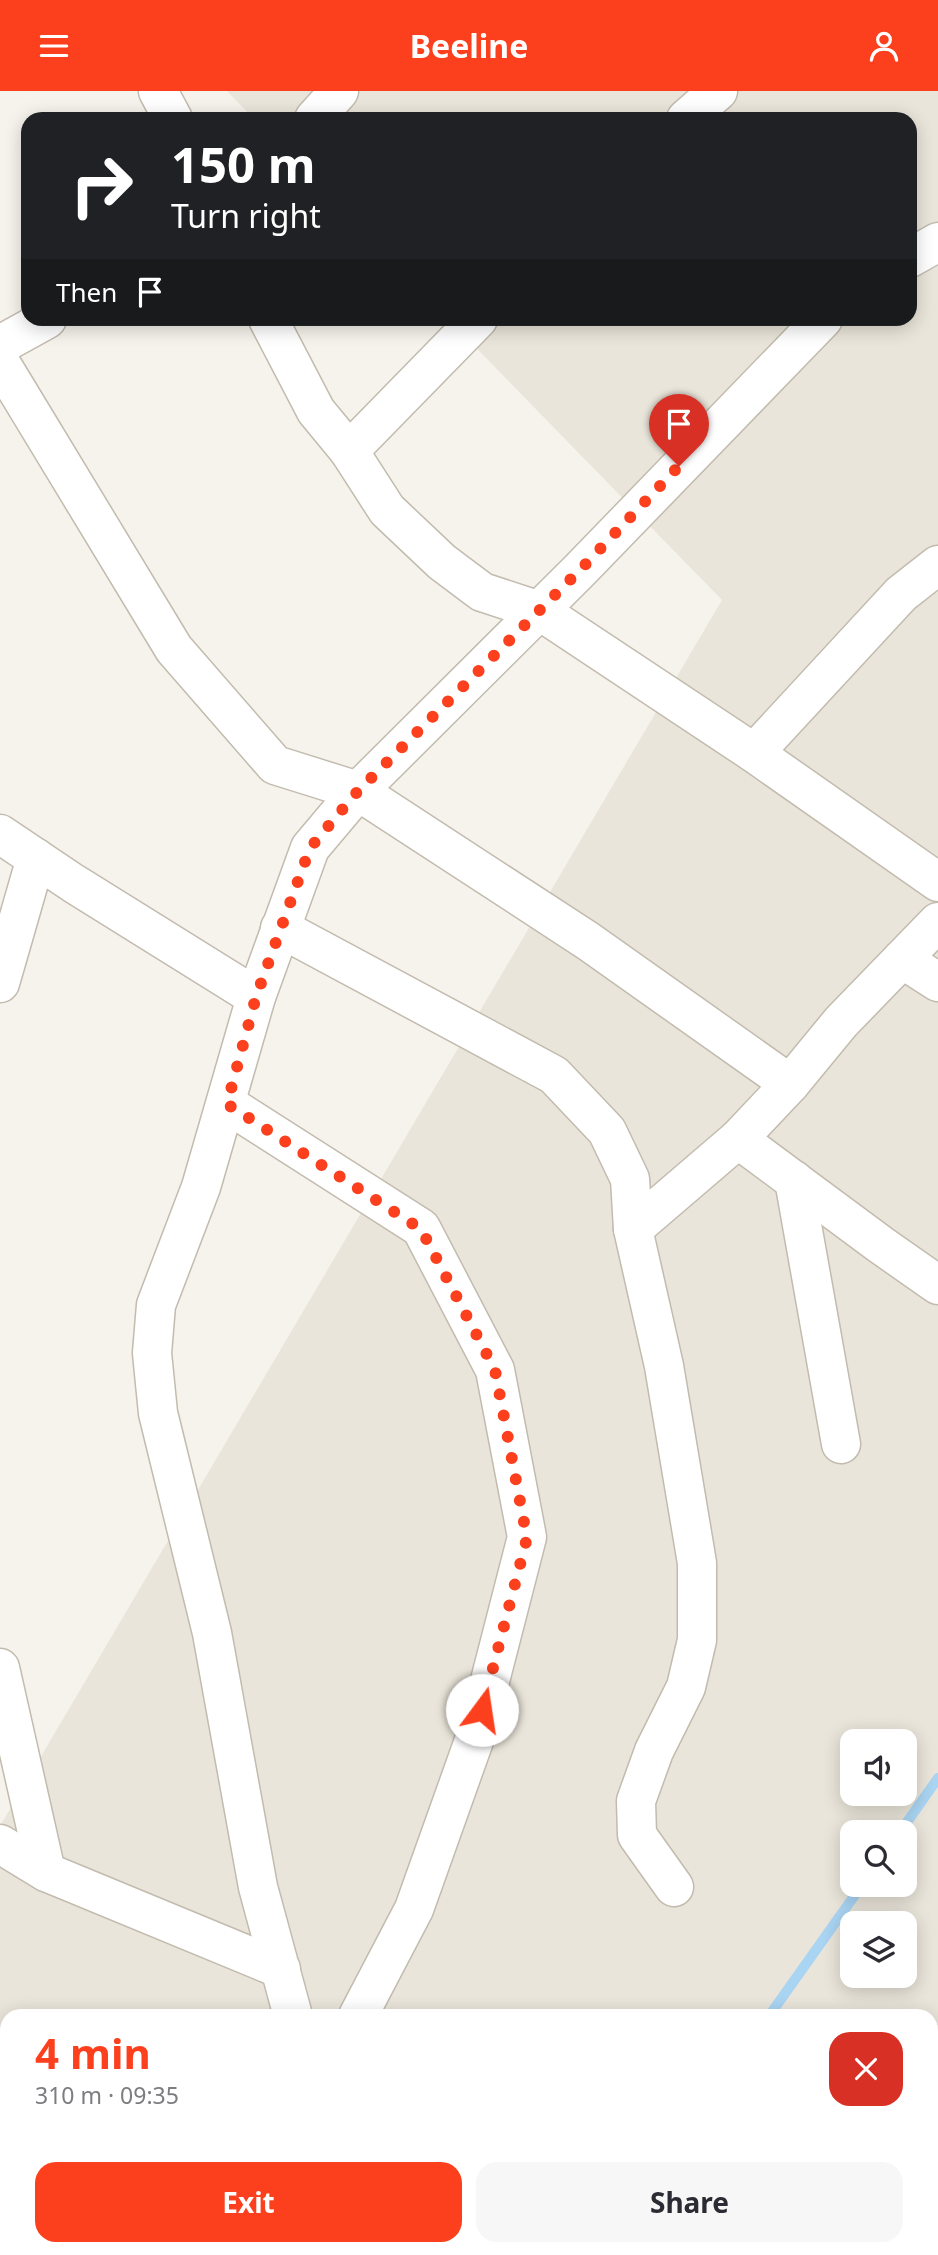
<!DOCTYPE html>
<html lang="en">
<head>
<meta charset="utf-8">
<style>
  :root { --surface:#fff; --page:#f7f7f7; --text:#2b2b33; --muted:#7c7c81; --accent:#fc3f1d }
  body { margin:0; font-family:"Noto Sans",sans-serif; background:var(--page); color:var(--text); height:100vh; display:flex; flex-direction:column; font-size:26px; white-space:nowrap }
  * { box-sizing:border-box; margin:0 }
  p { font-size:23px; color:var(--muted) }
  .icon { flex:none; width:38px; height:38px; fill:none; stroke:currentColor; stroke-width:2; stroke-linecap:round; stroke-linejoin:round }
  .map { position:relative; flex:1; overflow:hidden }
  .drawer { position:absolute; left:0px; top:1918px; width:938px; height:247px; display:flex; flex-direction:column; background:var(--surface); border-radius:21px 21px 0 0; box-shadow:0 4px 18px #0003 }
  .drawer>* { flex:none }
  .top-card { position:absolute; left:21px; top:21px; width:896px; height:214px; border-radius:21px; box-shadow:0 4px 18px #0003; background:#202124; color:#fff; overflow:hidden }
  .buttons { position:absolute; left:840px; top:1638px; display:grid; gap:14px }
  .buttons a { display:grid; place-items:center; width:77px; height:77px; border-radius:14px; background:var(--surface); box-shadow:0 4px 18px #0003; font-size:35px }
  .pin { position:absolute; display:grid; place-items:center; width:60px; height:60px; color:#fff; margin:-72px -30px; border-radius:50% 50% 50% 0; rotate:-45deg; box-shadow:0 0 7px #0007 }
  .pin .icon { rotate:45deg }
  .me { position:absolute; width:77px; margin:-38px; rotate:14deg; stroke-linejoin:round; filter:drop-shadow(0 0 5px #0008) }
  .turn { display:flex; align-items:center; gap:24px; height:147px; padding:0 35px; font-size:32px }
  .turn .icon { width:91px; height:91px; stroke-width:2.5 }
  .turn b { display:block; font-size:49px; line-height:60px }
  .then { display:flex; align-items:center; height:66px; padding:0 35px; background:#0003; gap:14px; font-size:26px }
  .round { display:grid; place-items:center; flex:none; width:74px; height:74px; border-radius:21px; background:var(--page) }
  .head { display:flex; align-items:center; justify-content:space-between; height:119px; padding:0 35px }
  h1 { font-size:42px; font-weight:700; line-height:52px; color:var(--accent) }
  .primary-button { display:flex; gap:14px; margin-top:auto; padding:14px 35px }
  .primary-button a { flex:1; height:80px; border-radius:21px; background:var(--accent); color:#fff; font-size:28px; font-weight:700; line-height:80px; text-align:center }
  .primary-button a+a { background:var(--page); color:var(--text) }
  header { display:flex; justify-content:space-between; align-items:center; height:91px; padding:0 35px; background:var(--accent); color:#fff; font-size:32px; font-weight:700 }
  .map>svg:first-child { display:block }
  .residential { fill:#eae5da; fill-rule:evenodd }
  .lines { fill:none; stroke-linecap:round; stroke-linejoin:round }
  .stream { stroke:#a9d4f2; stroke-width:10 }
  .minor-casing { stroke:#c2bbae; stroke-width:41 }
  .minor { stroke:#fff; stroke-width:38 }
  .route { stroke:#fc3f1d; stroke-width:12; stroke-dasharray:0 21.6 }
</style>
</head>
<body>
<header><svg class="icon" aria-label="menu" viewBox="0 0 24 24"><path d="M4 6h16M4 12h16M4 18h16"/></svg>Beeline<svg class="icon" aria-label="person" viewBox="0 0 24 24"><circle cx="12" cy="8" r="4"/><path d="M4 21q1-7 8-7t8 7"/></svg></header>
<div class="map">
<svg width="938" height="2164" viewBox="0 0 938 2164">
  <rect width="100%" height="100%" fill="#f6f3ec"/>
  <!-- residential -->
  <path class="residential" d="M227 0H938V2164H0V1735L722 509 448 228H910V28H254ZM852 1650H905V1703H852ZM852 1741H905V1794H852ZM852 1832H905V1885H852ZM7 1925H931V2158H7Z"/>
  <g class="lines">
    <!-- stream -->
    <g class="stream">
      <polyline points="900,1741 938,1687"/>
      <polyline points="769,1925 862,1794"/>
      <polyline points="599,2164 603,2158"/>
    </g>
    <!-- minor casing -->
    <g class="minor-casing">
      <g id="minor">
        <polyline points="158,0 173,28"/>
        <polyline points="314,28 339,0"/>
        <polyline points="686,28 718,0"/>
        <polyline points="910,167 938,151"/>
        <polyline points="268,228 316,320 349,360 387,419 442,471 482,501 540,520 754,662 938,791"/>
        <polyline points="0,254 47,228"/>
        <polyline points="0,271 174,558 275,674 358,700 588,850 790,993"/>
        <polyline points="349,360 478,228"/>
        <polyline points="754,662 901,503 938,474"/>
        <polyline points="0,743 73,792 256,906"/>
        <polyline points="938,831 841,931 790,993 738,1048 881,1154 938,1194"/>
        <polyline points="280,837 554,984 607,1040 630,1088 633,1138"/>
        <polyline points="902,868 938,891"/>
        <polyline points="0,892 36,767"/>
        <polyline points="227,1013 421,1137 495,1279 527,1446 476,1644 414,1818 358,1925"/>
        <polyline points="794,1089 841,1353"/>
        <polyline points="0,1577 46,1781"/>
        <polyline points="0,1753 46,1781 281,1878"/>
        <polyline points="674,1796 637,1744 636,1710 654,1660 686,1596 697,1549 697,1472 664,1275 633,1138 738,1048"/>
        <polyline points="293,1925 258,1796 212,1542 158,1322 152,1262 156,1214 201,1096 256,906 310,757 358,700 579,480 823,228"/>
        <polyline points="248,2164 253,2158"/>
      </g>
    </g>
    <!-- minor -->
    <use href="#minor" class="minor"/>
  </g>
  <g class="lines">
    <!-- route -->
    <polyline class="route" points="482,1619 527,1447 495,1279 421,1138 227,1013 256,906 310,757 358,700 579,480 679,375"/>
  </g>
</svg>
<div class="buttons">
<a><svg class="icon" aria-label="sound" viewBox="0 0 24 24"><path d="M4 9h4l5-4v14l-5-4H4zM17 9q2 3 0 6"/></svg></a>
<a><svg class="icon" aria-label="search" viewBox="0 0 24 24"><circle cx="10" cy="10" r="6"/><path d="M15 15l6 6"/></svg></a>
<a><svg class="icon" aria-label="layers" viewBox="0 0 24 24"><path d="M12 4l9 5-9 5-9-5zM3 14l9 5 9-5"/></svg></a>
</div>
<div class="pin" style="left:679px;top:375px;background:#d93025"><svg class="icon" aria-label="arrive" viewBox="0 0 24 24"><path d="M6 21V4h12l-3 4 3 4H6"/></svg></div>
<svg class="me" style="left:482px;top:1619px" viewBox="-20 -20 40 40"><circle r="19" fill="#fff"/><path d="M0-13L10 11 0 6-10 11z" fill="#fc3f1d"/></svg>
<div class="top-card">
<div class="turn"><svg class="icon" aria-label="right" viewBox="0 0 24 24"><path d="M7 20v-9h11M14 6l5 5-5 5"/></svg><div><b>150 m</b>Turn right</div></div>
<div class="then">Then<svg class="icon" aria-label="arrive" viewBox="0 0 24 24"><path d="M6 21V4h12l-3 4 3 4H6"/></svg></div>
</div>
<section class="drawer">
<div class="head"><div><h1>4 min</h1><p>310 m · 09:35</p></div><a class="round" style="background:#d93025;color:#fff"><svg class="icon" aria-label="close" viewBox="0 0 24 24"><path d="M6 6l12 12M18 6L6 18"/></svg></a></div>
<div class="primary-button"><a>Exit</a><a>Share</a></div>
</section>
</div>
</body>
</html>
